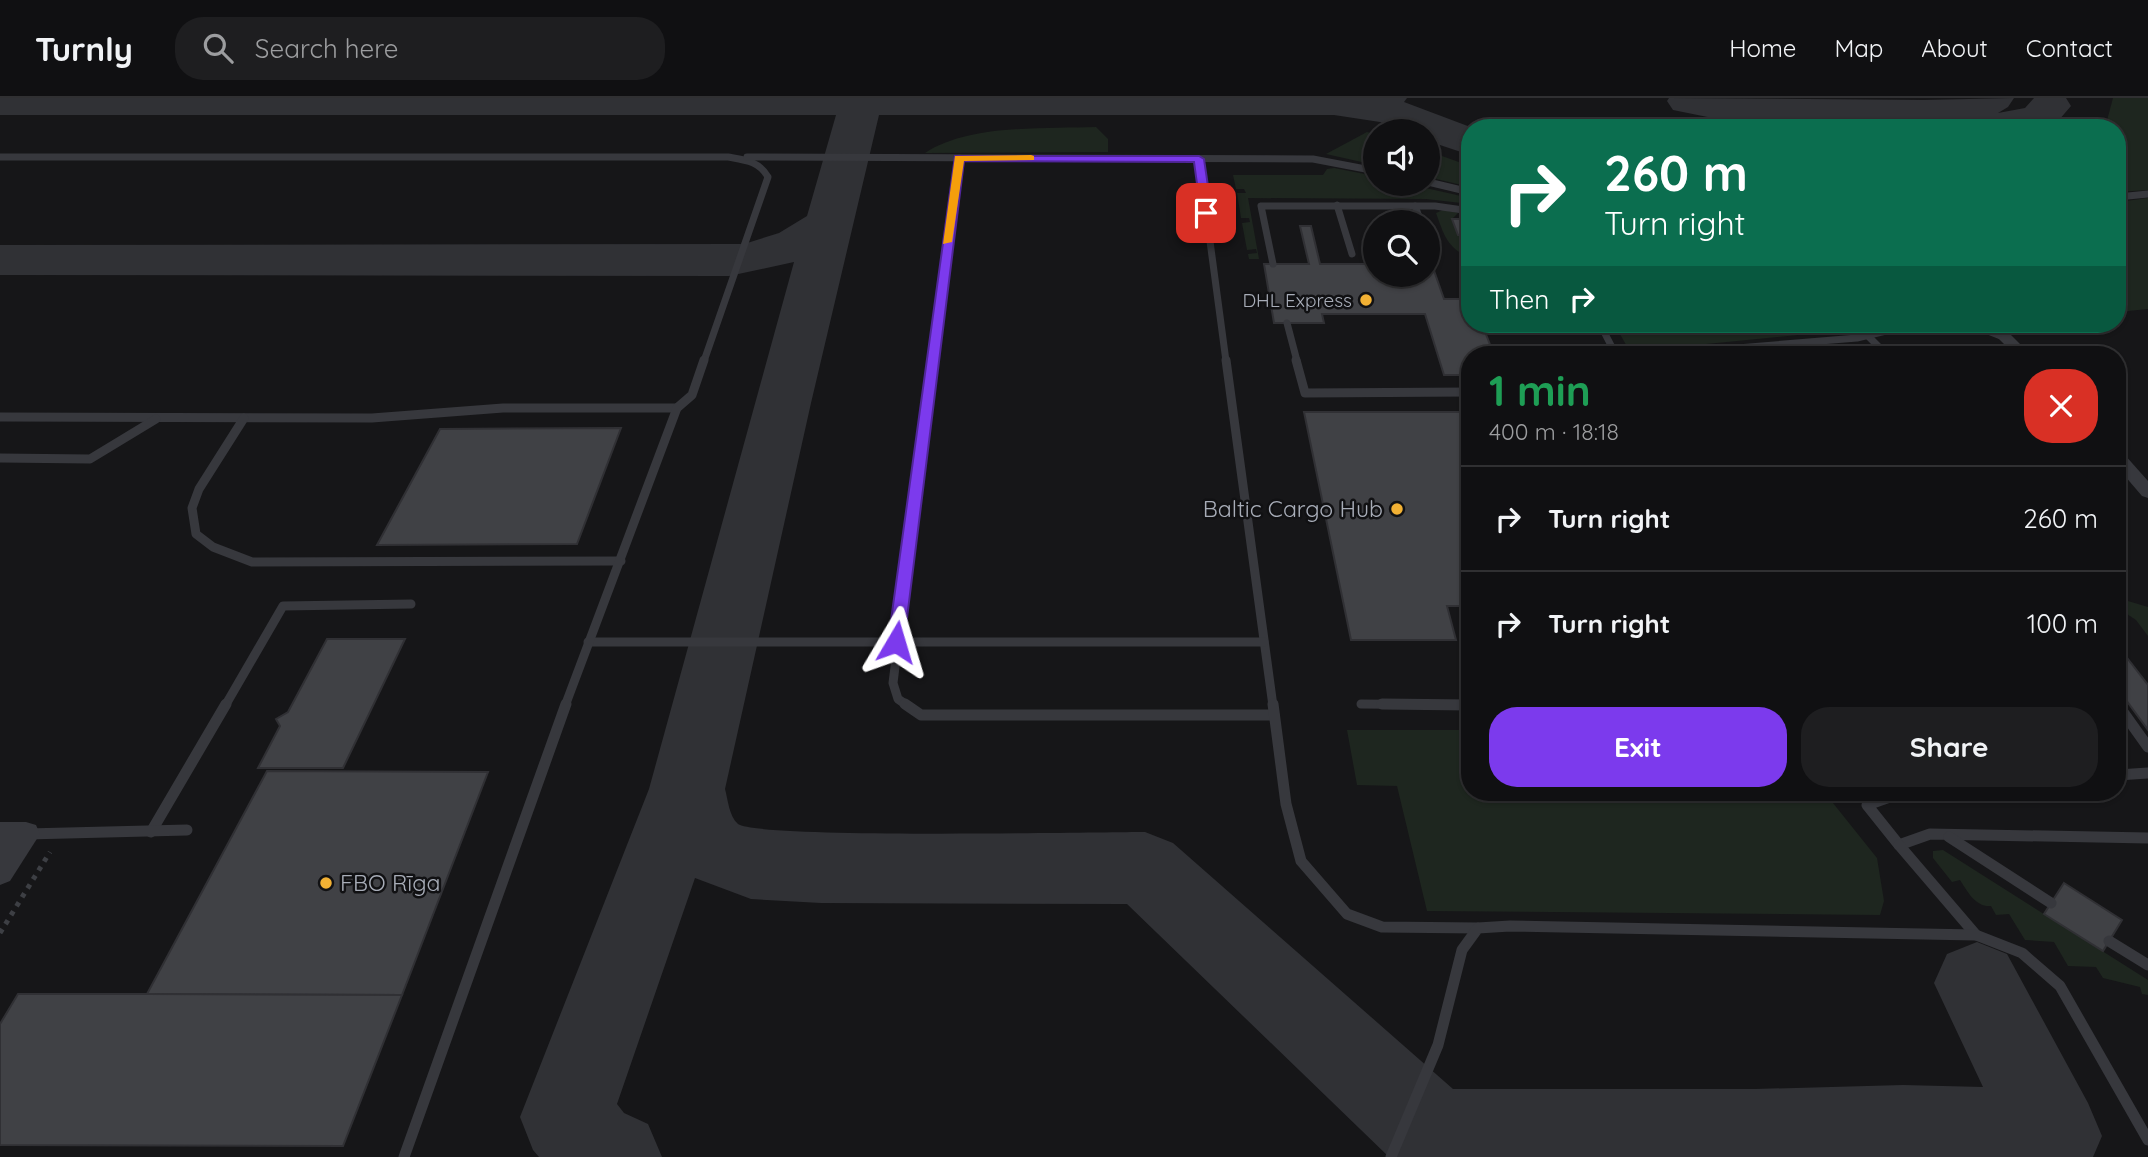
<!DOCTYPE html>
<html lang="en">
<head>
<meta charset="utf-8">
<style>
  :root { --surface:#101012; --page:#1e1e20; --text:#f1f3f6; --muted:#9c9d9f; --line:#303032; --accent:#7c3aed }
  body { margin:0; font-family:Quicksand,sans-serif; background:var(--page); color:var(--text); height:100vh; display:flex; flex-direction:column; font-size:26px; white-space:nowrap }
  * { box-sizing:border-box; margin:0 }
  p { font-size:23px; color:var(--muted) }
  .icon { flex:none; width:38px; height:38px; fill:none; stroke:currentColor; stroke-width:2; stroke-linecap:round; stroke-linejoin:round }
  .map { position:relative; flex:1; overflow:hidden }
  .details { position:absolute; left:1461px; top:248px; width:665px; height:455px; display:flex; flex-direction:column; background:var(--surface); border-radius:28px; box-shadow:0 2px 5px #0004,0 0 0 2px var(--line) }
  .details>* { flex:none }
  .banner { position:absolute; left:1461px; top:21px; width:665px; height:214px; border-radius:28px; box-shadow:0 2px 5px #0004,0 0 0 2px var(--line); background:#0b6e4f; color:#fff; overflow:hidden }
  .controls { position:absolute; left:1363px; top:21px; display:grid; gap:14px }
  .controls a { display:grid; place-items:center; width:77px; height:77px; border-radius:50%; background:var(--surface); box-shadow:0 2px 5px #0004,0 0 0 2px var(--line); font-size:35px }
  .pin { position:absolute; display:grid; place-items:center; width:60px; height:60px; color:#fff; margin:-30px; border-radius:14px; box-shadow:0 4px 10px #0006 }
  .me { position:absolute; width:77px; margin:-38px; rotate:7deg; stroke-linejoin:round; filter:drop-shadow(0 0 5px #0008) }
  .turn { display:flex; align-items:center; gap:24px; height:147px; padding:0 28px; font-size:32px }
  .turn .icon { width:91px; height:91px; stroke-width:2.5 }
  .turn b { display:block; font-size:49px; line-height:60px }
  .then { display:flex; align-items:center; height:66px; padding:0 28px; background:#0003; gap:14px; font-size:26px }
  .round { display:grid; place-items:center; flex:none; width:74px; height:74px; border-radius:28px; background:var(--page) }
  .head { display:flex; align-items:center; justify-content:space-between; height:119px; padding:0 28px }
  h1 { font-size:42px; font-weight:800; line-height:52px; color:#1e9e55 }
  .primary-button { display:flex; gap:14px; margin-top:auto; padding:14px 28px }
  .primary-button a { flex:1; height:80px; border-radius:28px; background:var(--accent); color:#fff; font-size:28px; font-weight:800; line-height:80px; text-align:center }
  .primary-button a+a { background:var(--page); color:var(--text) }
  ul { padding:0; list-style:none }
  li { display:flex; align-items:center; gap:21px; height:105px; padding:0 28px; border-top:2px solid var(--line) }
  li div { flex:1 }
  li b { display:block; font-size:26px }
  li em { font-style:normal }
  header { display:flex; align-items:center; gap:42px; box-sizing:border-box; height:98px; padding:0 35px; background:var(--surface); border-bottom:2px solid var(--line) }
  header strong { font-size:33px }
  nav { display:flex; gap:38px; margin-inline-start:auto; font-size:24px }
  .search { width:490px; height:63px; background:var(--page); display:flex; align-items:center; gap:18px; box-sizing:border-box; padding:0 24px; border-radius:28px; color:var(--muted); font-size:26px }
  .map>svg:first-child { display:block }
  .green { fill:#1e261f }
  .lines { fill:none; stroke-linecap:round; stroke-linejoin:round }
  .taxiway { fill:#303135; fill-rule:evenodd }
  .building { fill:#404145; stroke:#303034; stroke-width:2 }
  .path-far1 { stroke:#3d3f44; stroke-width:3.5; stroke-dasharray:2.5 3.5; stroke-linecap:butt }
  .path { stroke:#3d3f44; stroke-width:5; stroke-dasharray:4.5 6; stroke-linecap:butt }
  .service-far2 { stroke:#37383d; stroke-width:7 }
  .service-far1 { stroke:#37383d; stroke-width:9 }
  .service { stroke:#37383d; stroke-width:11 }
  .minor { fill:#37383d; fill-rule:evenodd }
  .tertiary { fill:#37383d; fill-rule:evenodd }
  .route { fill:#7c3aed; stroke:#51269a; stroke-width:2 }
  .slow { fill:#f59e0b }
  .poi-dot { fill:#f2b134; stroke:#111113; stroke-width:2.5 }
  .labels { text-anchor:middle; stroke-width:5; stroke-linejoin:round; paint-order:stroke }
  .far-poi-label { font-size:19px; fill:#a8adb8; stroke:#111113; text-anchor:end }
  .poi-label { font-size:23px; fill:#a8adb8; stroke:#111113; text-anchor:end }
</style>
</head>
<body>
<header>
<strong>Turnly</strong>
<div class="search"><svg class="icon" aria-label="search" viewBox="0 0 24 24"><circle cx="10" cy="10" r="6"/><path d="M15 15l6 6"/></svg>Search here</div>
<nav><a>Home</a><a>Map</a><a>About</a><a>Contact</a></nav>
</header>
<div class="map">
<svg width="2148" height="1059" viewBox="0 0 2148 1059">
  <rect width="100%" height="100%" fill="#161618"/>
  <!-- green -->
  <g class="green">
    <polygon points="2113,0 2148,0 2148,92 2118,94 2118,30 2105,30"/>
    <path d="M1096 29 1108 41V54L925 55C969 26 1044 31 1096 29Z"/>
    <polygon points="1367,34 1375,36 1375,67 1326,56"/>
    <polygon points="1428,53 1470,68 1470,89 1428,79"/>
    <polygon points="1334,70 1375,78 1376,86 1408,86 1470,100 1470,106 1426,101 1248,100 1259,161 1249,161 1248,156 1257,155 1256,151 1247,152 1242,125 1250,124 1249,120 1241,120 1237,95 1246,95 1244,91 1236,91 1233,77 1323,77 1327,71"/>
    <polygon points="2148,100 2148,211 2118,214 2118,104"/>
    <path d="M1443 112 1458 115 1452 121 1470 161C1447 148 1445 140 1436 115Z"/>
    <polygon points="1749,226 1879,226 1848,232 1686,248 1668,257 1632,257 1617,231 1630,230 1634,235 1745,235 1751,231"/>
    <polygon points="2118,500 2148,509 2148,538 2136,522 2118,510"/>
    <polygon points="1347,632 1470,632 1470,695 1825,695 1877,760 1884,803 1880,817 1427,813 1397,688 1357,687"/>
    <path d="M1943 752 2148 882V897L2142 896 2140 889 2103 880 2096 869 2068 868 2054 844 2025 842 2009 816 1996 817 1991 808C1975 809 1968 794 1960 782L1952 784 1933 760V753Z"/>
  </g>
  <g class="lines">
    <!-- taxiway -->
    <g class="taxiway">
      <path d="M0 0H1407L1404 4 1473 30H1470V57L1428 43V33H1404L1380 24 1334 17H879L811 305 725 691C728 702 729 718 738 726 759 741 1094 734 1145 734L1173 745 1453 991H1755L1903 987 1983 989 1934 885 1947 856 1977 844 2007 856 2088 1005 2102 1038 2093 1059H1389L1127 806 821 805 751 801 695 780 617 1006 624 1015 648 1026 662 1059H539L533 1052 520 1019 649 691 794 164 729 178 0 177V147L744 146 779 135 807 118 836 17H0Z"/>
      <polygon points="1669,0 1923,2 2014,0 2008,9 1998,15 2025,10 2034,0 2066,0 2071,8 2052,30 1966,30 1970,25 1923,28 1747,27 1673,12 1667,3"/>
    </g>
  </g>
  <!-- building -->
  <g class="building">
    <polygon points="1452,121 1463,121 1469,137 1458,137"/>
    <polygon points="1300,128 1311,128 1320,166 1376,166 1376,177 1428,177 1428,167 1432,167 1444,201 1461,201 1462,204 1470,204 1470,226 1482,226 1494,257 1470,257 1470,277 1444,277 1425,216 1322,216 1324,225 1274,225 1264,166 1309,166"/>
    <polygon points="1304,314 1470,314 1470,508 1447,508 1456,542 1351,542"/>
    <polygon points="621,330 577,446 377,447 440,331"/>
    <polygon points="327,541 405,541 343,670 258,670 280,628 276,621 288,614"/>
    <polygon points="2118,556 2124,556 2148,587 2148,632 2118,591"/>
    <polygon points="267,673 488,674 402,897 147,896"/>
    <polygon points="1998,695 2077,695 2082,703 2002,702"/>
    <polygon points="2064,785 2122,822 2103,853 2044,816"/>
    <polygon points="18,896 147,896 402,897 343,1048 0,1047 0,926"/>
  </g>
  <g class="lines">
    <!-- path-far1 -->
    <polyline class="path-far1" points="1565,226 1573,230 1586,230"/>
    <!-- path -->
    <polyline class="path" points="0,835 50,754"/>
    <!-- service-far2 -->
    <g class="service-far2">
      <path d="M0 59H728C745 62 759 63 768 79L704 263"/>
      <polyline points="747,59 1313,61 1376,73"/>
      <polyline points="1199,61 1226,263"/>
      <polyline points="1428,84 1470,94"/>
      <polyline points="2118,99 2148,96"/>
      <polyline points="1337,107 1352,156"/>
      <polyline points="1415,108 1421,124"/>
      <polyline points="1428,142 1434,157"/>
      <polyline points="1273,166 1261,108 1435,108 1470,113"/>
      <polyline points="1287,225 1297,263"/>
      <polyline points="1600,226 1616,257"/>
      <polyline points="1970,226 2006,240"/>
      <polyline points="1868,238 1887,257"/>
      <polyline points="1689,257 1701,253 1857,240 1915,226"/>
      <polyline points="933,263 959,60"/>
    </g>
    <!-- service-far1 -->
    <g class="service-far1">
      <polyline points="1226,262 1273,608"/>
      <polyline points="1296,262 1305,295 1470,294"/>
      <polyline points="0,319 372,320 503,310 677,310"/>
      <polyline points="244,320 199,391 192,410 196,436 213,449 252,464 621,463"/>
      <polyline points="0,360 90,361 156,321"/>
      <polyline points="588,544 1264,544"/>
      <polyline points="1361,606 1470,607"/>
      <polyline points="225,608 283,508 411,506"/>
      <polyline points="565,608 677,310 692,297 704,262"/>
      <polyline points="908,608 898,601 893,585 933,262"/>
    </g>
    <!-- service -->
    <g class="service">
      <polyline points="905,606 921,617 1274,617"/>
      <polyline points="1273,606 1286,706 1301,763 1347,816 1382,829 1478,830"/>
      <polyline points="1382,606 1470,607"/>
      <polyline points="2118,607 2148,649"/>
      <polyline points="2118,677 2148,675"/>
      <polyline points="1901,695 1867,707 1899,747 1930,736 2148,740"/>
      <polyline points="151,734 226,606"/>
      <polyline points="27,736 187,732"/>
      <polyline points="1949,739 2051,805"/>
      <polyline points="1899,747 1976,837"/>
      <polyline points="2109,843 2148,867"/>
      <polyline points="404,1059 566,606"/>
      <polyline points="1391,1059 1438,947 1462,852 1478,830 1510,828 1976,837 2022,855 2060,888 2148,1042"/>
    </g>
    <!-- minor -->
    <g class="minor">
      <polygon points="2006,235 2011,237 2031,257 2015,257 1998,240"/>
      <polygon points="2118,354 2124,356 2148,383 2148,400 2142,398 2118,370"/>
    </g>
    <!-- tertiary -->
    <polygon class="tertiary" points="0,724 26,724 36,727 40,736 10,783 0,787"/>
  </g>
  <!-- route -->
  <polygon class="route" points="955,58 1199,58 1204,61 1212,115 1206,118 1201,115 1194,64 964,63 904,544 896,550 888,544"/>
  <!-- slow -->
  <polygon class="slow" points="1031,57 1034,58 1034,62 964,63 952,144 943,146 955,58"/>
  <!-- markers -->
  <g class="poi-dot">
    <circle cx="1366" cy="202" r="7"/>
    <circle cx="1397" cy="411" r="7"/>
    <circle cx="326" cy="785" r="7"/>
  </g>
  <g class="labels">
    <!-- far-poi labels -->
    <g class="far-poi-label">
      <text x="1352" y="209">DHL Express</text>
    </g>
    <!-- poi labels -->
    <g class="poi-label">
      <text x="1383" y="419">Baltic Cargo Hub</text>
      <text x="340" y="793" text-anchor="start">FBO Rīga</text>
    </g>
  </g>
</svg>
<div class="controls">
<a><svg class="icon" aria-label="sound" viewBox="0 0 24 24"><path d="M4 9h4l5-4v14l-5-4H4zM17 9q2 3 0 6"/></svg></a>
<a><svg class="icon" aria-label="search" viewBox="0 0 24 24"><circle cx="10" cy="10" r="6"/><path d="M15 15l6 6"/></svg></a>
</div>
<div class="pin" style="left:1206px;top:115px;background:#d93025"><svg class="icon" aria-label="arrive" viewBox="0 0 24 24"><path d="M6 21V4h12l-3 4 3 4H6"/></svg></div>
<svg class="me" style="left:896px;top:544px" viewBox="-20 -20 40 40"><path d="M0-17L14 15 0 8-14 15z" fill="#7c3aed" stroke="#fff" stroke-width="4"/></svg>
<div class="banner">
<div class="turn"><svg class="icon" aria-label="right" viewBox="0 0 24 24"><path d="M7 20v-9h11M14 6l5 5-5 5"/></svg><div><b>260 m</b>Turn right</div></div>
<div class="then">Then<svg class="icon" aria-label="right" viewBox="0 0 24 24"><path d="M7 20v-9h11M14 6l5 5-5 5"/></svg></div>
</div>
<section class="details">
<div class="head"><div><h1>1 min</h1><p>400 m · 18:18</p></div><a class="round" style="background:#d93025;color:#fff"><svg class="icon" aria-label="close" viewBox="0 0 24 24"><path d="M6 6l12 12M18 6L6 18"/></svg></a></div>
<ul>
<li><svg class="icon" aria-label="right" viewBox="0 0 24 24"><path d="M7 20v-9h11M14 6l5 5-5 5"/></svg><div><b>Turn right</b></div><em>260 m</em></li>
<li><svg class="icon" aria-label="right" viewBox="0 0 24 24"><path d="M7 20v-9h11M14 6l5 5-5 5"/></svg><div><b>Turn right</b></div><em>100 m</em></li>
</ul>
<div class="primary-button"><a>Exit</a><a>Share</a></div>
</section>
</div>
</body>
</html>
